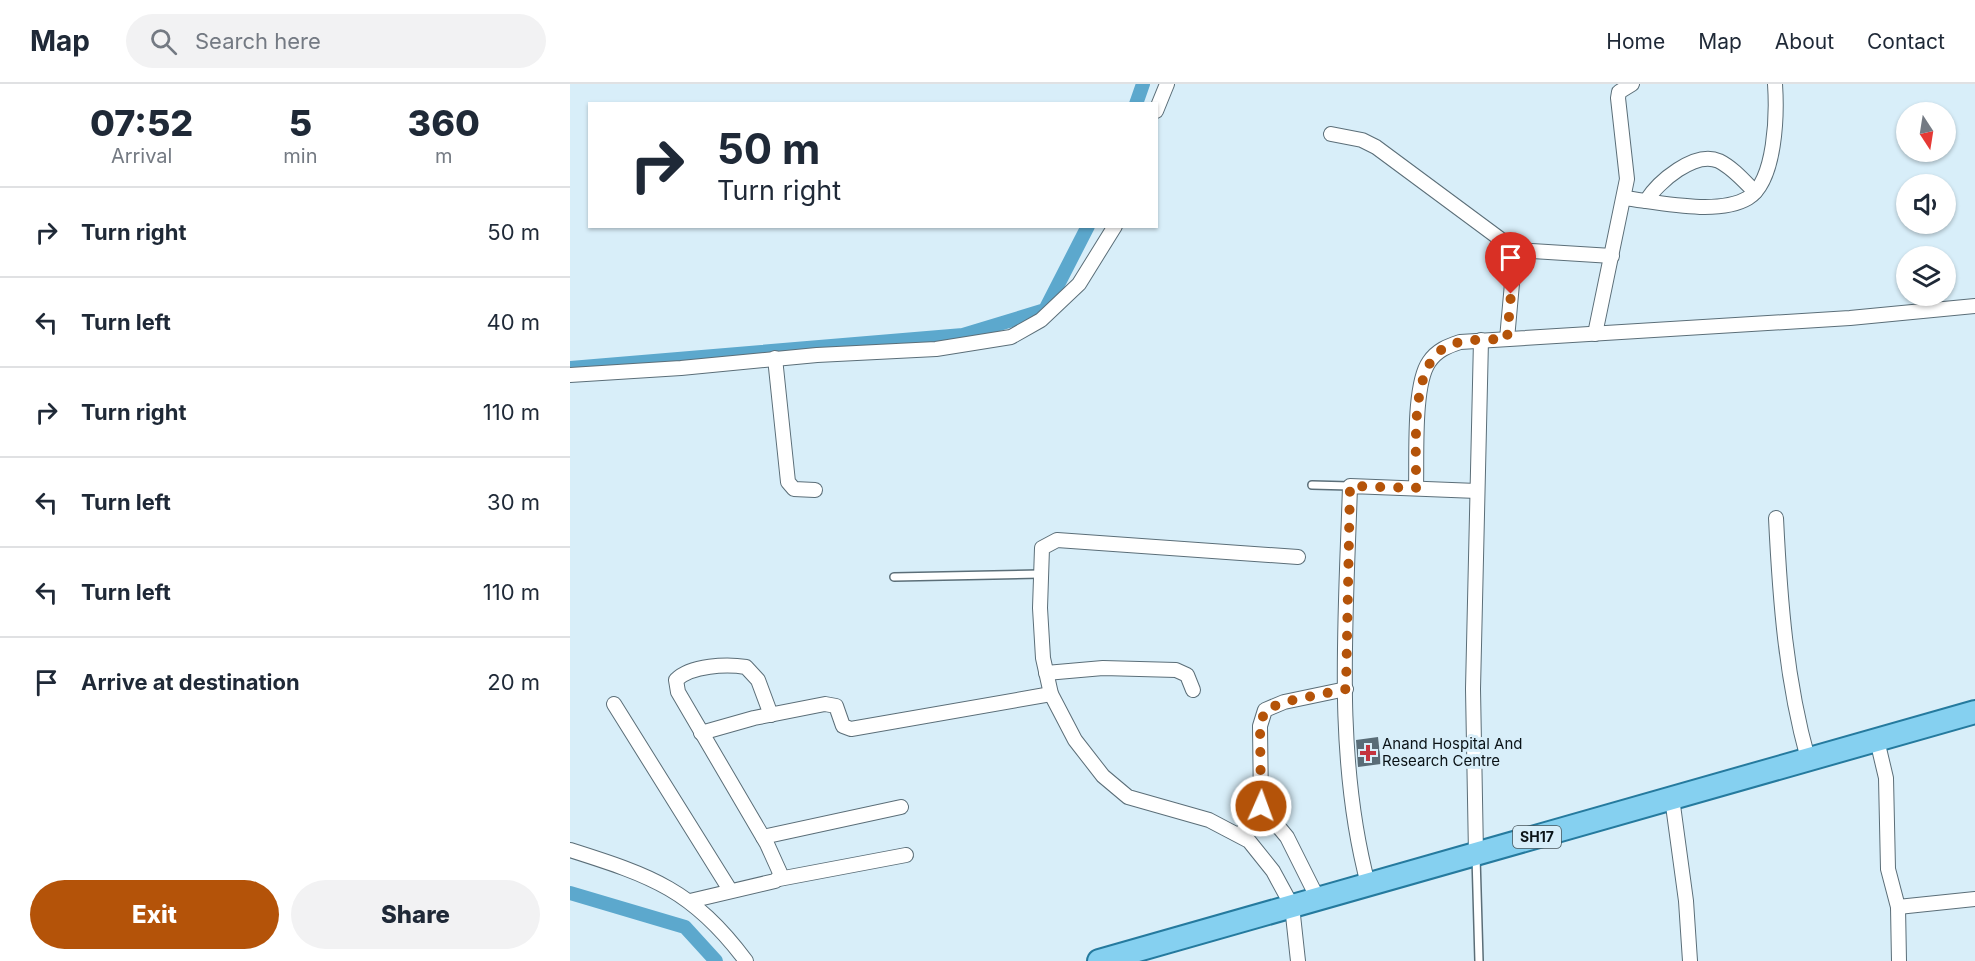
<!DOCTYPE html>
<html lang="en">
<head>
<meta charset="utf-8">
<style>
  :root { --surface:#fff; --page:#f2f2f3; --text:#1f2937; --muted:#747a83; --line:#e0e1e3; --accent:#b45309 }
  body { margin:0; font-family:Inter,sans-serif; background:var(--page); color:var(--text); height:100vh; display:flex; flex-direction:column; font-size:22px; white-space:nowrap }
  * { box-sizing:border-box; margin:0 }
  p { font-size:20px; color:var(--muted) }
  .icon { flex:none; width:33px; height:33px; fill:none; stroke:currentColor; stroke-width:2; stroke-linecap:round; stroke-linejoin:round }
  .map { position:relative; flex:1; overflow:hidden }
  .side { display:flex; flex-direction:column; background:var(--surface); width:570px }
  .side>* { flex:none }
  .guide { position:absolute; left:18px; top:18px; width:570px; height:126px; border-radius:0px; box-shadow:0 2px 4px #0004; background:#fff; color:var(--text); overflow:hidden }
  .needle { width:39px; rotate:168deg }
  .buttons { position:absolute; left:1326px; top:18px; display:grid; gap:12px }
  .buttons a { display:grid; place-items:center; width:60px; height:60px; border-radius:50%; background:var(--surface); box-shadow:0 2px 4px #0004; font-size:30px }
  .pin { position:absolute; display:grid; place-items:center; width:51px; height:51px; color:#fff; margin:-62px -26px; border-radius:50% 50% 50% 0; rotate:-45deg; box-shadow:0 0 6px #0007 }
  .pin .icon { rotate:45deg }
  .me { position:absolute; width:66px; margin:-33px; rotate:2deg; stroke-linejoin:round; filter:drop-shadow(0 0 4px #0008) }
  .turn { display:flex; align-items:center; gap:21px; height:126px; padding:0 30px; font-size:27px }
  .turn .icon { width:78px; height:78px; stroke-width:2.5 }
  .turn b { display:block; font-size:42px; line-height:51px }
  .eta { display:flex; justify-content:space-evenly; align-items:center; height:102px; text-align:center }
  .eta b { font-size:36px; font-weight:800; line-height:42px }
  .action { display:flex; gap:12px; margin-top:auto; padding:12px 30px }
  .action a { flex:1; height:69px; border-radius:36px; background:var(--accent); color:#fff; font-size:24px; font-weight:800; line-height:69px; text-align:center }
  .action a+a { background:var(--page); color:var(--text) }
  ul { padding:0; list-style:none }
  li { display:flex; align-items:center; gap:18px; height:90px; padding:0 30px; border-top:2px solid var(--line) }
  li div { flex:1 }
  li b { display:block; font-size:22px }
  li em { font-style:normal }
  header { display:flex; align-items:center; gap:36px; box-sizing:border-box; height:84px; padding:0 30px; background:var(--surface); border-bottom:2px solid var(--line) }
  header strong { font-size:28px }
  nav { display:flex; gap:33px; margin-inline-start:auto; font-size:21px }
  .search { width:420px; height:54px; background:var(--page); display:flex; align-items:center; gap:15px; box-sizing:border-box; padding:0 21px; border-radius:33px; color:var(--muted); font-size:22px }
  main { display:flex; flex:1; min-height:0 }
  .map>svg:first-child { display:block }
  .lines { fill:none; stroke-linecap:round; stroke-linejoin:round }
  .canal { stroke:#5ca8cd; stroke-width:14 }
  .building { fill:#596c77 }
  .lane-casing { stroke:#5b6e78; stroke-width:10 }
  .street-casing { stroke:#5b6e78; stroke-width:16 }
  .primary-casing { stroke:#257a9e; stroke-width:26 }
  .lane { stroke:#fff; stroke-width:7 }
  .street { stroke:#fff; stroke-width:14 }
  .primary { stroke:#85d0f0; stroke-width:22 }
  .route { stroke:#b45309; stroke-width:10; stroke-dasharray:0 18 }
  .poi-dot { fill:#c4343f; stroke:#d8eef9; stroke-width:2 }
  .labels { text-anchor:middle; stroke-width:6; stroke-linejoin:round; paint-order:stroke }
  .shield { fill:#d8eef9; stroke:#48555b; stroke-width:1.5 }
  .shield-label { font-size:14px; font-weight:bold; fill:#0b1317 }
  .poi-label { font-size:15px; fill:#0b1317; stroke:#d8eef9; text-anchor:start }
</style>
</head>
<body>
<header>
<strong>Map</strong>
<div class="search"><svg class="icon" aria-label="search" viewBox="0 0 24 24"><circle cx="10" cy="10" r="6"/><path d="M15 15l6 6"/></svg>Search here</div>
<nav><a>Home</a><a>Map</a><a>About</a><a>Contact</a></nav>
</header>
<main>
<section class="side">
<div class="eta">
<div><b>07:52</b><p>Arrival</p></div>
<div><b>5</b><p>min</p></div>
<div><b>360</b><p>m</p></div>
</div>
<ul>
<li><svg class="icon" aria-label="right" viewBox="0 0 24 24"><path d="M7 20v-9h11M14 6l5 5-5 5"/></svg><div><b>Turn right</b></div><em>50 m</em></li>
<li><svg class="icon" aria-label="left" viewBox="0 0 24 24"><path d="M17 20v-9H6M10 6l-5 5 5 5"/></svg><div><b>Turn left</b></div><em>40 m</em></li>
<li><svg class="icon" aria-label="right" viewBox="0 0 24 24"><path d="M7 20v-9h11M14 6l5 5-5 5"/></svg><div><b>Turn right</b></div><em>110 m</em></li>
<li><svg class="icon" aria-label="left" viewBox="0 0 24 24"><path d="M17 20v-9H6M10 6l-5 5 5 5"/></svg><div><b>Turn left</b></div><em>30 m</em></li>
<li><svg class="icon" aria-label="left" viewBox="0 0 24 24"><path d="M17 20v-9H6M10 6l-5 5 5 5"/></svg><div><b>Turn left</b></div><em>110 m</em></li>
<li><svg class="icon" aria-label="arrive" viewBox="0 0 24 24"><path d="M6 21V4h12l-3 4 3 4H6"/></svg><div><b>Arrive at destination</b></div><em>20 m</em></li>
</ul>
<div class="action"><a>Exit</a><a>Share</a></div>
</section>
<div class="map">
<svg width="1405" height="877" viewBox="0 0 1405 877">
  <rect width="100%" height="100%" fill="#d8eef9"/>
  <g class="lines">
    <!-- canal -->
    <g class="canal">
      <polyline points="566,20 573,0"/>
      <polyline points="0,284 393,251 475,226 518,142"/>
      <polyline points="0,809 115,843 146,877"/>
    </g>
  </g>
  <!-- building -->
  <polygon class="building" points="808,653 811,680 788,683 786,656"/>
  <g class="lines">
    <!-- lane casing -->
    <g class="lane-casing">
      <g id="lane">
        <polyline points="742,401 780,402"/>
        <polyline points="324,493 470,490"/>
        <polyline points="906,772 909,877"/>
      </g>
    </g>
    <!-- street casing -->
    <g class="street-casing">
      <g id="street">
        <polyline points="586,27 597,0"/>
        <polyline points="761,50 792,56 806,63 945,166 1042,172"/>
        <path d="M1054 114C1088 118 1148 132 1178 114 1206 97 1207 29 1205 0"/>
        <path d="M1076 117C1088 98 1125 66 1149 77 1163 84 1174 97 1185 108"/>
        <polyline points="1025,250 1057,95 1048,14 1049,8 1062,0"/>
        <polyline points="937,255 945,166"/>
        <polyline points="205,274 218,398 224,405 245,406"/>
        <polyline points="0,291 111,284 247,271 366,265 441,253 471,236 509,200 545,142"/>
        <path d="M846 404C847 373 843 301 859 278 867 266 878 262 890 258L1280 234 1405 222"/>
        <path d="M1206 434C1210 516 1216 596 1238 675"/>
        <polyline points="476,589 533,584 606,586 617,591 623,606"/>
        <polyline points="44,620 160,806"/>
        <polyline points="131,649 184,634 255,620 266,622 273,642 281,645 481,610"/>
        <polyline points="1307,656 1316,694 1318,785 1328,823 1329,877"/>
        <polyline points="1102,714 1116,817 1120,877"/>
        <polyline points="691,722 717,753 748,815"/>
        <polyline points="670,751 691,722 690,642 695,626 714,618 776,605"/>
        <polyline points="193,753 331,723"/>
        <path d="M0 766C82 792 123 806 176 877"/>
        <polyline points="906,770 903,605 911,256"/>
        <polyline points="209,795 336,771"/>
        <path d="M798 800C764 672 776 534 780 402L907 407"/>
        <path d="M120 817 205 797 211 791 197 760 108 608 106 596C121 581 157 580 176 583L188 596 201 631"/>
        <polyline points="1328,823 1405,815"/>
        <polyline points="728,877 722,822 703,787 679,757 639,736 558,713 533,692 505,656 481,610 473,574 470,524 472,464 487,456 728,473"/>
      </g>
    </g>
    <!-- primary casing -->
    <g class="primary-casing">
      <polyline id="primary" points="529,877 1405,628"/>
    </g>
    <!-- lane -->
    <use href="#lane" class="lane"/>
    <!-- street -->
    <use href="#street" class="street"/>
    <!-- primary -->
    <use href="#primary" class="primary"/>
  </g>
  <g class="lines">
    <!-- route -->
    <path class="route" d="M691 722 690 642 695 626 714 618 776 605 780 402 846 404C847 366 838 280 878 262 895 254 917 256 937 255L941 210"/>
  </g>
  <!-- markers -->
  <path class="poi-dot" d="M795 660h6v6h6v6h-6v6h-6v-6h-6v-6h6z"/>
  <g class="labels">
    <!-- shield labels -->
    <rect class="shield" x="943" y="742" width="48" height="22" rx="4.5"/>
    <g class="shield-label">
      <text x="967" y="758">SH17</text>
    </g>
    <!-- poi labels -->
    <g class="poi-label">
      <text x="812" y="665">Anand Hospital And<tspan x="812" dy="17">Research Centre</tspan></text>
    </g>
  </g>
</svg>
<div class="buttons">
<a><svg class="needle" viewBox="-14 -14 28 28"><path d="M0-13l5 13h-10z" fill="#e53935"/><path d="M0 13l5-13h-10z" fill="#747a83"/></svg></a>
<a><svg class="icon" aria-label="sound" viewBox="0 0 24 24"><path d="M4 9h4l5-4v14l-5-4H4zM17 9q2 3 0 6"/></svg></a>
<a><svg class="icon" aria-label="layers" viewBox="0 0 24 24"><path d="M12 4l9 5-9 5-9-5zM3 14l9 5 9-5"/></svg></a>
</div>
<div class="pin" style="left:941px;top:210px;background:#d93025"><svg class="icon" aria-label="arrive" viewBox="0 0 24 24"><path d="M6 21V4h12l-3 4 3 4H6"/></svg></div>
<svg class="me" style="left:691px;top:722px" viewBox="-20 -20 40 40"><circle r="17" fill="#b45309" stroke="#fff" stroke-width="3"/><path d="M0-11L8 9 0 5-8 9z" fill="#fff"/></svg>
<div class="guide">
<div class="turn"><svg class="icon" aria-label="right" viewBox="0 0 24 24"><path d="M7 20v-9h11M14 6l5 5-5 5"/></svg><div><b>50 m</b>Turn right</div></div>
</div>
</div>
</main>
</body>
</html>
